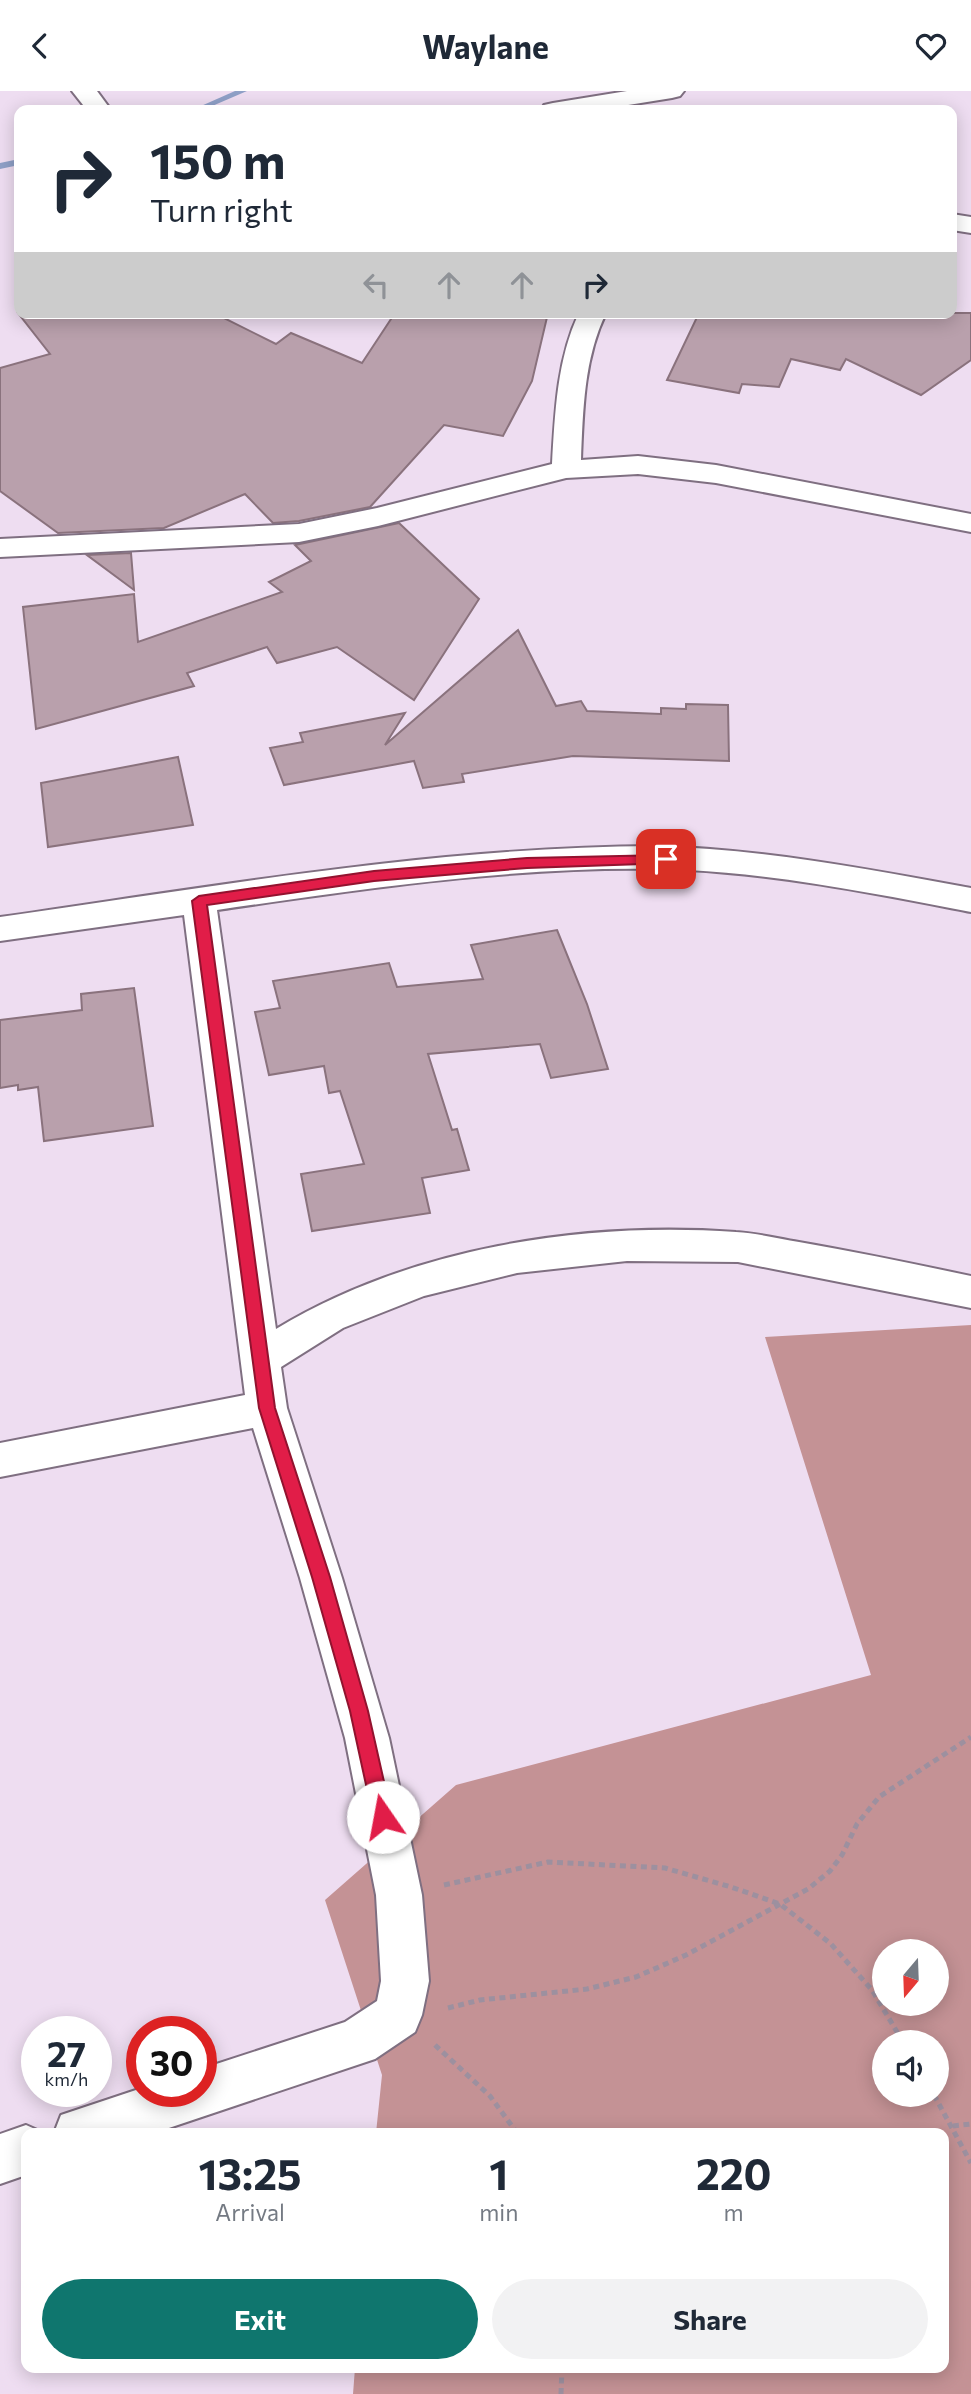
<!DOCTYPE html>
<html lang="en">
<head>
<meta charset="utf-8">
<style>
  :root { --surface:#fff; --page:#f2f2f3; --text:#1f2937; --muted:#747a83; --accent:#0f766e }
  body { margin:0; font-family:Commissioner,sans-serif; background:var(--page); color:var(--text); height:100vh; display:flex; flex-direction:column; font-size:26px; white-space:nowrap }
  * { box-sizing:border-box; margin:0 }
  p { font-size:23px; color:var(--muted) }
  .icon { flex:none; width:38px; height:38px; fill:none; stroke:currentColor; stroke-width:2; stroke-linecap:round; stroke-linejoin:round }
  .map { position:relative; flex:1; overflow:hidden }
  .details { position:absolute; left:21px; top:2037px; width:928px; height:245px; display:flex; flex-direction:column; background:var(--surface); border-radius:14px; box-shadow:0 4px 18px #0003 }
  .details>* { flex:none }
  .top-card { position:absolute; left:14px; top:14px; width:943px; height:214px; border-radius:14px; box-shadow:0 4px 18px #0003; background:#fff; color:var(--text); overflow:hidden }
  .needle { width:46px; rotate:199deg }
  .tools { position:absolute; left:872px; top:1848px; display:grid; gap:14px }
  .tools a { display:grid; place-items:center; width:77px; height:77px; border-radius:50%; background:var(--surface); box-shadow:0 4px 18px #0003; font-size:35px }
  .speed { position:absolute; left:21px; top:1925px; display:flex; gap:14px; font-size:35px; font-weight:700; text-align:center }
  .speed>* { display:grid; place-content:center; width:91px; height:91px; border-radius:50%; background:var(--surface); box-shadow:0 4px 18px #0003; line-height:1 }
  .speed small { font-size:18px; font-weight:400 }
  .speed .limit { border:10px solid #d22; background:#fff; color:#111 }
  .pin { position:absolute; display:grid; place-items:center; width:60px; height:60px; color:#fff; margin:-30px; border-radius:14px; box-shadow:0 4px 10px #0006 }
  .me { position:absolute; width:77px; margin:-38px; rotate:348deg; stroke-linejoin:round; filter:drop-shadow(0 0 5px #0008) }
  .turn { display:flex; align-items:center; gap:24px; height:147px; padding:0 21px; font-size:32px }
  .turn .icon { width:91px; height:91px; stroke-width:2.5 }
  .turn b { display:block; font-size:49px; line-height:60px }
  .lanes { display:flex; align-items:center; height:66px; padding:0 21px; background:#0003; justify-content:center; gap:35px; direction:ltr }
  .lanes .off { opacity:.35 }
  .eta { display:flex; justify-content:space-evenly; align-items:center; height:119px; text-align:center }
  .eta b { font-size:42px; font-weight:700; line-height:49px }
  .cta { display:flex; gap:14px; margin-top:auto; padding:14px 21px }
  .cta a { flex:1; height:80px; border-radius:42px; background:var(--accent); color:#fff; font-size:28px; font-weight:700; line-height:80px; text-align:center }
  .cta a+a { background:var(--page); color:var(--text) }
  header { display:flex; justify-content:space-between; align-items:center; height:91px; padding:0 21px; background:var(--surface); font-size:32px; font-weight:700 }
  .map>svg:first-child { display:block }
  .forest { fill:#c49295; fill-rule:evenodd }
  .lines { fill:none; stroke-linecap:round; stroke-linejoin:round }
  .stream { fill:#8fa0c7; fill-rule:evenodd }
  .building { fill:#b9a0ac; stroke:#8a727d; stroke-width:2 }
  .minor-casing { stroke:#7f6f81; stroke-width:4 }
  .path { stroke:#9d909f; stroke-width:5; stroke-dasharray:6 4.5; stroke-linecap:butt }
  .minor { fill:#fff; fill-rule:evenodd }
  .route { fill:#e11d48; stroke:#92132f; stroke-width:2 }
</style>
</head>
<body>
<header><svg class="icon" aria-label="back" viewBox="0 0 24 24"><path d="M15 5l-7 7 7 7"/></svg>Waylane<svg class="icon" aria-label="heart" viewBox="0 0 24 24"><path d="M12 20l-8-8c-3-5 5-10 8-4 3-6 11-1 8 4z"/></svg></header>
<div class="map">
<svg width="971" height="2303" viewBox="0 0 971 2303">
  <rect width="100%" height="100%" fill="#eeddf1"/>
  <!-- forest -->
  <path class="forest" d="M971 1234V2303H353L355 2277H943V2042H376L382 1984 325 1809 456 1694 871 1584 765 1246ZM884 1860H936V1913H884ZM884 1951H936V2004H884Z"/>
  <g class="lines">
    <!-- stream -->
    <g class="stream">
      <polygon points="235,0 247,0 203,19 192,19"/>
      <polygon points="19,68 19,74 0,78 0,72"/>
    </g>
  </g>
  <!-- building -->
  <g class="building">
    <polygon points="18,222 214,222 276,253 291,242 362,272 395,222 548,222 532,290 503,345 444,334 370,416 299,430 273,432 245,403 164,437 58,442 0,400 0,277 50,263"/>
    <polygon points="699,222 971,222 971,269 921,304 846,268 840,279 791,268 779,296 742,293 739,302 667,289"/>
    <polygon points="399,432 479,508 414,609 337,556 277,572 267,556 187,582 194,595 36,638 23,516 134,503 138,551 282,501 269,491 311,470 295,454"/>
    <polygon points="131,462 134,499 87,464"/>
    <polygon points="518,539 556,615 581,610 587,620 661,623 661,617 686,618 686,613 728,614 729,670 573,665 462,683 464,691 423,697 414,670 284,694 270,657 303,651 300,642 405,622 385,654"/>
    <polygon points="178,666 193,734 48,756 41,692"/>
    <polygon points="557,839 587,913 608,978 551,987 540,953 428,963 452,1039 457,1038 469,1079 422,1087 430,1122 312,1140 301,1083 364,1073 340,1000 329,1002 324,975 269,984 255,921 280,917 273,890 389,872 397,896 483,888 471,854"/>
    <polygon points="134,897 153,1035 44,1050 38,996 18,999 18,994 0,997 0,929 82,919 81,903"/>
  </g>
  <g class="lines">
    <!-- minor casing -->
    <g class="minor-casing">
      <g id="minor">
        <polygon points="72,0 97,0 111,19 87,19"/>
        <polygon points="627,0 684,0 680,5 672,7 597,19 541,19 544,14 553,12"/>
        <polygon points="952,123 971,126 971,142 952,139"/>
        <path d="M579 222H606C584 267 583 319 581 369L638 365 716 374 971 423V441L716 392 638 383 566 387 378 435 299 451 0 466V448L299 433 377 417 552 373C555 322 557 268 579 222Z"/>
        <path d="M655 755C762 758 867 778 971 797V821C877 803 783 784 688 779 535 772 369 797 217 819L276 1238C410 1157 581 1130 736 1141 757 1142 779 1148 799 1151 857 1161 914 1173 971 1185V1217L738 1171 627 1170 517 1182 424 1205 343 1237 281 1276 287 1317 342 1487 389 1647 422 1804 429 1890 422 1924 415 1941 375 1968 154 2042H54L61 2024 142 1997V2000H201V1978L345 1931 377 1910 381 1890 376 1804 345 1647 300 1487 253 1337 0 1386V1352L245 1304 184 824 0 850V826C217 795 436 756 655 755Z"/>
        <polygon points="26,2034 44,2042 26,2042 26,2084 0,2093 0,2043"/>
      </g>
    </g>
    <!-- path -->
    <g class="path">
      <polyline points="444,1794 548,1771 665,1777 731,1796 780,1813 831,1853 872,1899 903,1951"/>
      <polyline points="448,1917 480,1909 587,1898 636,1886 686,1864 808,1798 830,1780 842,1764 857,1733 879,1706 971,1646"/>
      <polyline points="435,1954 490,2005 517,2042"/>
      <polyline points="934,2004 971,2072"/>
      <polyline points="953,2035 971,2033"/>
      <polyline points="561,2303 562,2277"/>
    </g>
    <!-- minor -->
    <use href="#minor" class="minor"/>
  </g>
  <!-- route -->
  <polygon class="route" points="666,764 671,765 671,772 527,777 374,790 207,814 275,1317 330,1486 368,1620 392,1726 390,1732 383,1734 376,1732 373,1726 350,1620 312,1486 259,1317 192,810 199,805 374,780 527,767"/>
</svg>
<div class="tools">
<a><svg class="needle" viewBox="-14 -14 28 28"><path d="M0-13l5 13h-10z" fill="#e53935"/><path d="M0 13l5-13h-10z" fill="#747a83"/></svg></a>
<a><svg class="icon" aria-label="sound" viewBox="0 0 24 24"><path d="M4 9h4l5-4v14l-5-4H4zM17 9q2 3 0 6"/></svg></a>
</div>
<div class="speed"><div>27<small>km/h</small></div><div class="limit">30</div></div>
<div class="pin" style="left:666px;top:768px;background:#d93025"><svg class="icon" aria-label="arrive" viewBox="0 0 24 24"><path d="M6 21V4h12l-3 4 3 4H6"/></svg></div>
<svg class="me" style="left:383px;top:1726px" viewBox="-20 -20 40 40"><circle r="19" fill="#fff"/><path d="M0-13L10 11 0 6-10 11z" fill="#e11d48"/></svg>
<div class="top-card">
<div class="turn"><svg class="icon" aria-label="right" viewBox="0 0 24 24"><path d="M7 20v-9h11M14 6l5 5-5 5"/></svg><div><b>150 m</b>Turn right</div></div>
<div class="lanes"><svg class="icon off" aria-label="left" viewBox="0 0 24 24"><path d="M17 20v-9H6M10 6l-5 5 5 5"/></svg><svg class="icon off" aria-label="ahead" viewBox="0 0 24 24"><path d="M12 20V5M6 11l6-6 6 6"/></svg><svg class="icon off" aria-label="ahead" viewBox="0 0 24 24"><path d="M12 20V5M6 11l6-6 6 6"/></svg><svg class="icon" aria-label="right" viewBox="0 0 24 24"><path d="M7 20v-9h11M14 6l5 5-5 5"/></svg></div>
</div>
<section class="details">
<div class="eta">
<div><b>13:25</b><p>Arrival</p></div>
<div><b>1</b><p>min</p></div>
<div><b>220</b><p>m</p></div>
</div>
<div class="cta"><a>Exit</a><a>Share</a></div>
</section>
</div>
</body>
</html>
